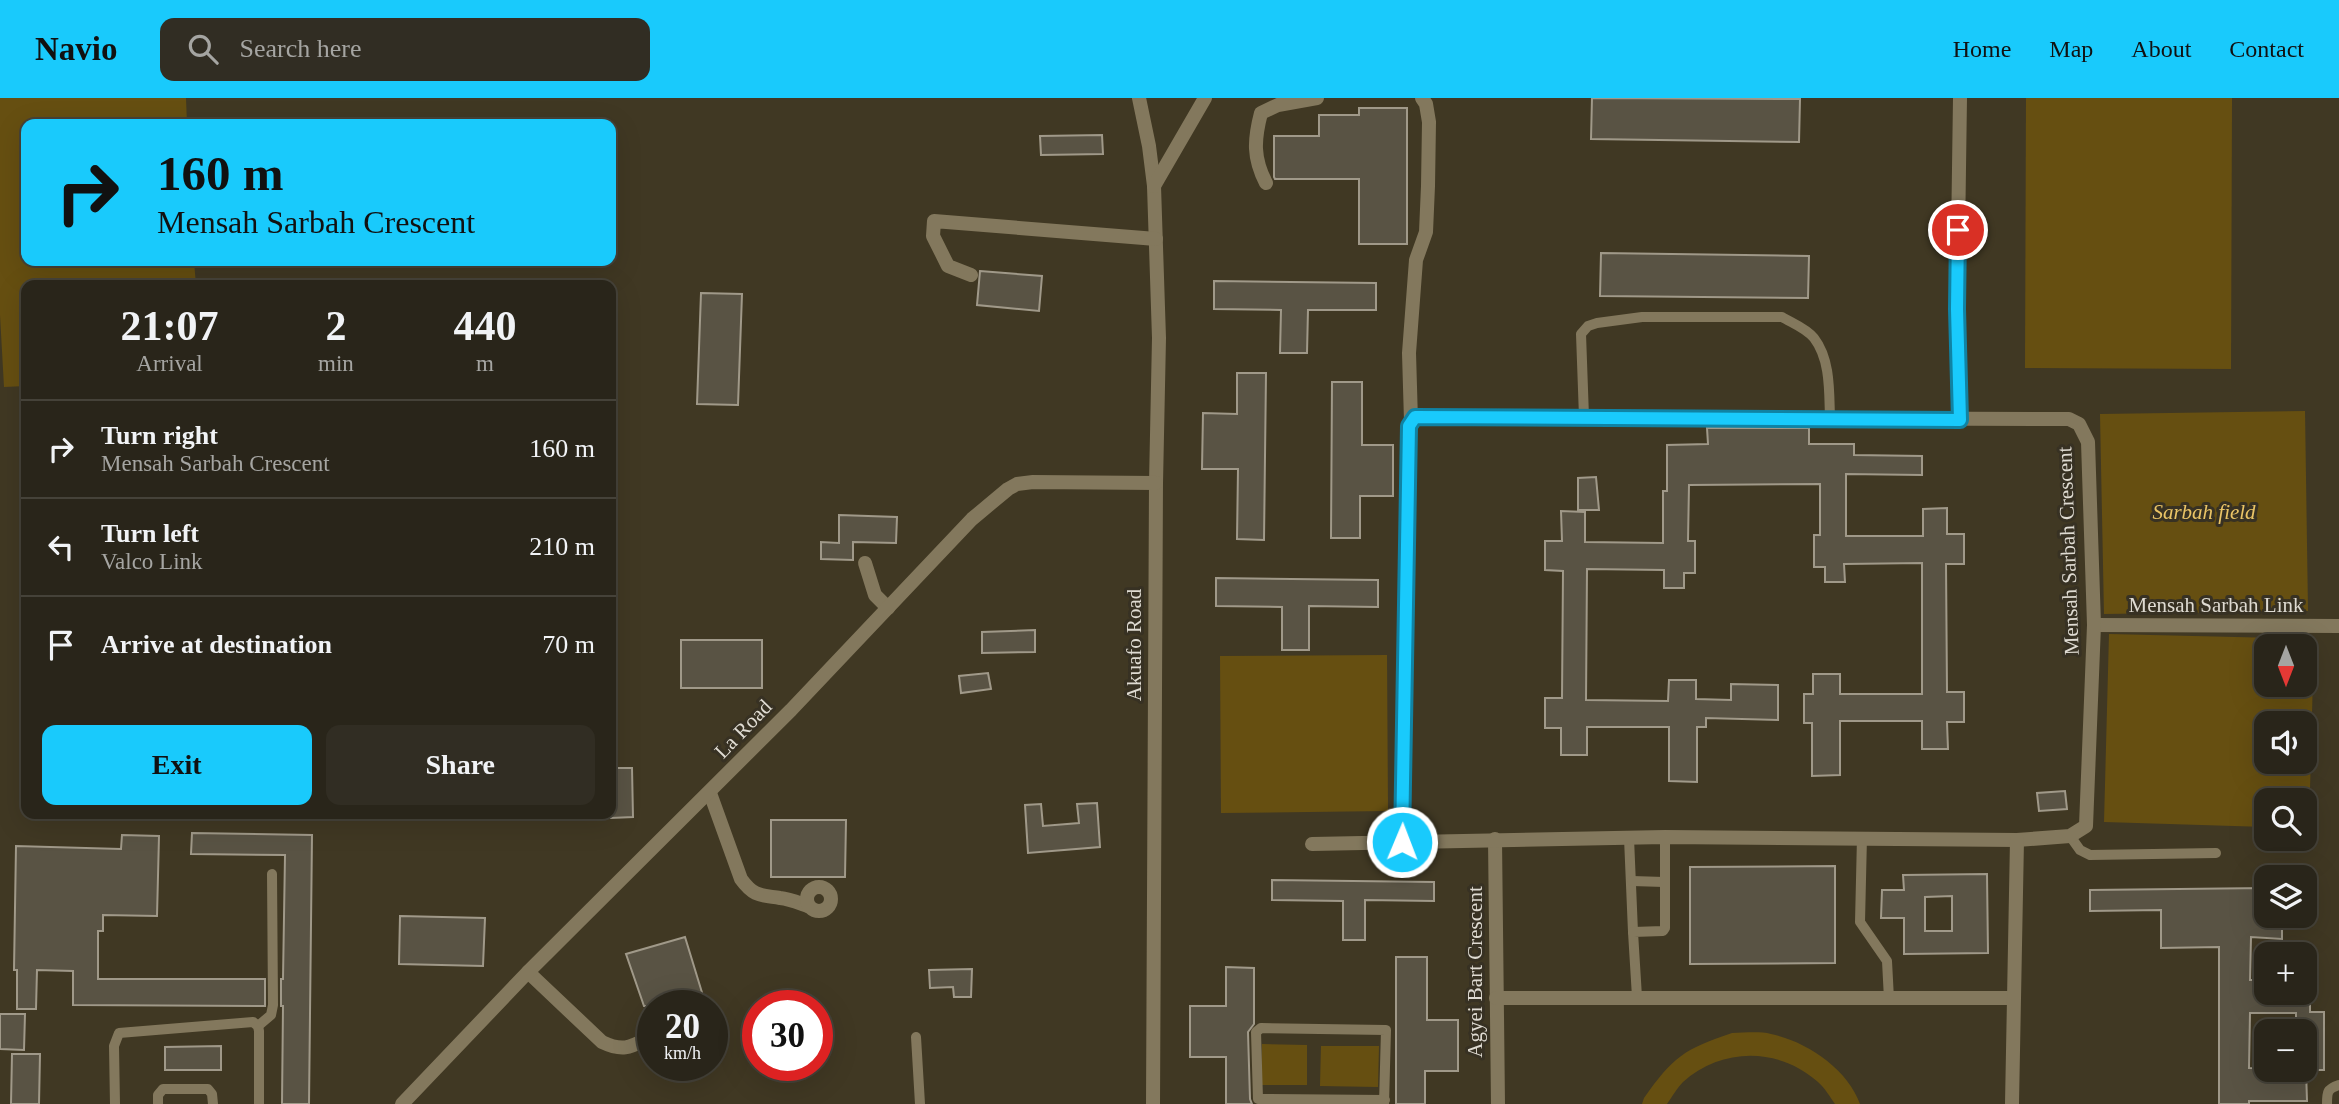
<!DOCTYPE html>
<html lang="en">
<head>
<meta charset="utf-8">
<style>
  :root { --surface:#29251a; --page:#312d23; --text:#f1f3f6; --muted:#a5a5a2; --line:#454239; --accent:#19cafc }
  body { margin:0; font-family:Georgia,serif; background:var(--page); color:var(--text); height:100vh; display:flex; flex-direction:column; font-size:26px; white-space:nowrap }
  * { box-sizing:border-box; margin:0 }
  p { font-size:23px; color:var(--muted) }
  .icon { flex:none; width:38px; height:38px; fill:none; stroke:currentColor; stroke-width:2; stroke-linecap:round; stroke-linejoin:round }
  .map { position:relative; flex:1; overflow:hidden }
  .sheet { position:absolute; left:21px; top:182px; width:595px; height:539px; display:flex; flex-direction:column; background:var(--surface); border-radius:14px; box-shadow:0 7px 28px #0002,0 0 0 2px var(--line) }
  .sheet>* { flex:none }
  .top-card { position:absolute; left:21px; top:21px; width:595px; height:147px; border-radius:14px; box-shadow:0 7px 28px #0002,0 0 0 2px var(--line); background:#19cafc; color:#111; overflow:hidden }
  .needle { width:46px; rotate:180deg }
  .controls { position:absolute; left:2254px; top:536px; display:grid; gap:14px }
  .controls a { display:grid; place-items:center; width:63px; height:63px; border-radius:14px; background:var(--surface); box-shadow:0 7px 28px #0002,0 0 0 2px var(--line); font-size:35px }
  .speed { position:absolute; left:637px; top:892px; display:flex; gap:14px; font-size:35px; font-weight:700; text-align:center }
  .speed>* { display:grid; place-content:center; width:91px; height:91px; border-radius:50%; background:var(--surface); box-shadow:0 7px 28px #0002,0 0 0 2px var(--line); line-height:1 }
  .speed small { font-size:18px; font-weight:400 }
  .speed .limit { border:10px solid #d22; background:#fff; color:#111 }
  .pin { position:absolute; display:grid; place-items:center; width:60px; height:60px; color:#fff; margin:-30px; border:4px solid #fff; border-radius:50%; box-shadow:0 2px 7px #0007 }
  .me { position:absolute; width:77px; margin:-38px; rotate:1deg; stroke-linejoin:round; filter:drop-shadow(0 0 5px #0008) }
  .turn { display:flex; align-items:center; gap:24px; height:147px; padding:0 21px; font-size:32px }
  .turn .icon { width:91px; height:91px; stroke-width:2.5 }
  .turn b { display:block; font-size:49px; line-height:60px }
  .eta { display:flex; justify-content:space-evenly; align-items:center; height:119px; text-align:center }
  .eta b { font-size:42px; font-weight:700; line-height:49px }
  .primary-button { display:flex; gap:14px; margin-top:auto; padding:14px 21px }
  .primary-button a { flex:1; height:80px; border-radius:14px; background:var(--accent); color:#111; font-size:28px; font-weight:700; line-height:80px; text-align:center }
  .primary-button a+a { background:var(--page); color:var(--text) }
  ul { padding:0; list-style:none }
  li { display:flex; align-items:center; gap:21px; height:98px; padding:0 21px; border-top:2px solid var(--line) }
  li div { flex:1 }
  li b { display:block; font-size:26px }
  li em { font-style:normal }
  header { display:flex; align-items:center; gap:42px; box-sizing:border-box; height:98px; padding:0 35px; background:var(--accent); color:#111 }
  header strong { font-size:33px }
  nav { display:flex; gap:38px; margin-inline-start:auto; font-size:24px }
  .search { width:490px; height:63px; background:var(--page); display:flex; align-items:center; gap:18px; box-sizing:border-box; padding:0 24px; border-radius:14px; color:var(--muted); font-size:26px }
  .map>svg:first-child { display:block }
  .built { fill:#403823; fill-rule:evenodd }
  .green { fill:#664f11; fill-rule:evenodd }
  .building { fill:#595344; stroke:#a09989; stroke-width:2; fill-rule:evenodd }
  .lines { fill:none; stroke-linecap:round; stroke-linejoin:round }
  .service { stroke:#83785d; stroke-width:10 }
  .minor { stroke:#83785d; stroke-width:14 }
  .route-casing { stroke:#1083a4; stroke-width:18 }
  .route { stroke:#19cafc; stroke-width:12 }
  .labels { text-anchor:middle; stroke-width:6; stroke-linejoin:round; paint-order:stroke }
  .park-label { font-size:21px; font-style:italic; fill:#eac466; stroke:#373123 }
  .street-label { font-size:21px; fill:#dfdbd2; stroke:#373123 }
</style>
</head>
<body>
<header>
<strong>Navio</strong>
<div class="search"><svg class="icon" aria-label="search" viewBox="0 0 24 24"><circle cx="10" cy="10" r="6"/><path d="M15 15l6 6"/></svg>Search here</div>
<nav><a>Home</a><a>Map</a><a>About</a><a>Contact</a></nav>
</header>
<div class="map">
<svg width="2339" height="1006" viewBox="0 0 2339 1006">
  <rect width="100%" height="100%" fill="#373123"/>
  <!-- built -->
  <path class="built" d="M0 0H2339V1006H0ZM26 26H611V163H26ZM26 187H611V716H26ZM2266 548H2305V586H2266ZM2266 625H2305V663H2266ZM2266 702H2305V740H2266ZM2266 779H2305V817H2266ZM2266 856H2305V894H2266ZM653 908H712V968H653ZM758 908H817V968H758ZM2266 933H2305V971H2266Z"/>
  <!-- green -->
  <g class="green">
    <polygon points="0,0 186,0 187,26 26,26 26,163 194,163 196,187 26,187 26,288 4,289 0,217"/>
    <polygon points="2026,0 2232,0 2231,271 2025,270"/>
    <polygon points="2305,313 2308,513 2104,516 2100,316"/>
    <path d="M2109 536 2314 541 2309 730H2305V702H2266V729L2104 724ZM2266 548H2305V586H2266ZM2266 625H2305V663H2266Z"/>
    <polygon points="1387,557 1388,713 1221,715 1220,558"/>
    <path d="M1732 935C1744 935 1759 933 1771 936 1806 943 1848 971 1860 1006H1835C1830 999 1825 990 1818 984 1779 949 1722 949 1683 984 1677 990 1672 999 1667 1006H1642L1644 1000C1673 959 1684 951 1732 935Z"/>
    <polygon points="1262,946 1307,947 1307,987 1261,987"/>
    <polygon points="1321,948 1379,948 1378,989 1320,988"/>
  </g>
  <!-- building -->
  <g class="building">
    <polygon points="1592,0 1800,1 1799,44 1591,41"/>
    <polygon points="1359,10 1407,10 1407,146 1359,146 1359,81 1275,81 1274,79 1274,38 1319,38 1319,17 1359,17"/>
    <polygon points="1102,37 1103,56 1041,57 1040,38"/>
    <polygon points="1601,155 1809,158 1808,200 1600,198"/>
    <polygon points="980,173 1042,178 1039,213 977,207"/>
    <polygon points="1214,183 1376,185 1376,212 1308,212 1307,255 1280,255 1281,212 1214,211"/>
    <polygon points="701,195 742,196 738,307 697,306"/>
    <polygon points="1237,275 1266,275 1264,442 1237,441 1238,371 1202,371 1203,315 1237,316"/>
    <polygon points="1332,284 1362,284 1362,347 1393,347 1393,398 1360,398 1360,440 1331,440"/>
    <polygon points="1707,330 1809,330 1809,346 1854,346 1854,357 1922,358 1922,377 1846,376 1846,438 1923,438 1923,411 1947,410 1947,436 1964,436 1964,466 1946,466 1947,594 1964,594 1964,624 1947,624 1948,651 1922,651 1922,623 1840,623 1840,677 1812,678 1812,625 1804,625 1804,596 1813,596 1813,576 1840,576 1840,596 1922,596 1922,465 1844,466 1845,484 1825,484 1825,469 1814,469 1814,437 1820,437 1820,386 1689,387 1688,443 1695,443 1695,475 1684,475 1684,490 1664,490 1664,472 1587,471 1586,602 1668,603 1669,582 1696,582 1696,601 1731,602 1731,586 1778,587 1778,622 1706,620 1706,629 1697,629 1697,684 1669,683 1669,629 1587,629 1587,657 1561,657 1561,630 1545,630 1545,600 1562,600 1563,473 1545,472 1545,443 1562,443 1561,413 1585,414 1585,444 1663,445 1663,393 1667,393 1667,347 1708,346"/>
    <polygon points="1596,379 1599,412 1578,412 1578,380"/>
    <polygon points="839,417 897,419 896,445 853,444 853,462 821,461 821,444 839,445"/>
    <polygon points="1216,480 1378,482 1378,509 1309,508 1309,552 1282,552 1282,509 1216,508"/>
    <polygon points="1035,532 1035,554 982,555 982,534"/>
    <rect x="681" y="542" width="81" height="48"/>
    <polygon points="988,575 991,591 961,595 959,578"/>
    <polygon points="611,670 632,670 633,719 611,720"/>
    <polygon points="2065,693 2067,711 2039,713 2037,695"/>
    <polygon points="1097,705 1100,749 1028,755 1025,707 1041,706 1043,728 1079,725 1077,706"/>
    <polygon points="771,722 846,722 845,779 771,779"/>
    <polygon points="192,735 312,737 309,1006 282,1006 283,908 281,908 281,881 283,881 285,757 191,756"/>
    <polygon points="122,737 159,738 157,818 103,817 103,833 98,833 98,881 265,881 265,908 73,907 73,873 37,872 36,911 17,911 17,872 14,872 16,748 121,751"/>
    <polygon points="1835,768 1835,865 1690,866 1690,769"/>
    <path d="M1987 776 1988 855 1904 856V820H1881L1882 792H1904L1903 777ZM1952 798V833H1925V799Z"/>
    <polygon points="1272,782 1434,784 1434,803 1365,802 1365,842 1343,842 1343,803 1272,802"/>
    <path d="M2266 790V817H2282V841L2251 839 2250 882H2266V894H2310V914H2324V972H2306L2307 1003H2249V1006H2219V849L2161 850V812L2090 813V792ZM2250 915H2296V933H2305V971L2249 970Z"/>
    <polygon points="400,818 485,820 483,868 399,866"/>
    <polygon points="685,839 704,901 683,908 644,908 626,856"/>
    <polygon points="1396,859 1427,859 1427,922 1458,922 1458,973 1425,973 1425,1006 1396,1006"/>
    <polygon points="1226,869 1254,870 1254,926 1248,934 1250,1001 1252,1006 1226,1006 1226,959 1190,959 1190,908 1226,908"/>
    <polygon points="972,871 971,899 954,899 953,889 930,890 929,872"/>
    <polygon points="0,916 25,916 24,952 0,951"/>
    <polygon points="221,948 221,972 165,972 165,949"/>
    <polygon points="12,956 40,956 39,1006 11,1006"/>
  </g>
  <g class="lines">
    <!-- service -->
    <g class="service">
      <path d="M1584 319 1581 236 1588 228 1597 225 1642 219H1782C1792 225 1806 230 1814 240 1831 262 1829 295 1830 321"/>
      <polyline points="2070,738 2080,752 2090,757 2216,755"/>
      <polyline points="1862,739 1860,824 1887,863 1889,901"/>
      <polyline points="1629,740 1633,834"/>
      <polyline points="1632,783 1664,784"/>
      <polyline points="1637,899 1633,834 1663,833 1665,830 1665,739"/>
      <polyline points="258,928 271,917 273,907 272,776"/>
      <polyline points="916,939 920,1006"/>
      <polyline points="115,1006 114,948 119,935 253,924 258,928 259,933 259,1006"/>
      <polyline points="158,1006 158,997 163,991 208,991 212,996 213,1006"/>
      <polyline points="1384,1006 1386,932 1261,930 1256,934 1258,1001 1385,1002"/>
      <path d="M2327 1006C2327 994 2327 991 2339 987"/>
    </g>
    <!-- minor -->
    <g class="minor">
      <polyline points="1139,0 1149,48 1154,88 1159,240 1156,385 1153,1006"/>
      <path d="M1266 85C1253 60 1254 42 1261 15L1278 7 1317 0"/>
      <polyline points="1154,88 1205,0"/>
      <polyline points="971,177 948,168 933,138 934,123 1156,141"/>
      <polyline points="1960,322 1957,211 1960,0"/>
      <polyline points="865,465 875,497 888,510"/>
      <polyline points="2094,527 2339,528"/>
      <path d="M710 695 741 781C754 799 761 797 780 800 790 801 799 805 808 808"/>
      <polyline points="1495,741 1498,1006"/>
      <polyline points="1402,744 1409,328 1411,323 1409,255 1416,162 1426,134 1428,88 1429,24 1426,6 1422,0"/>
      <polyline points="1312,746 1665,739 2017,742 2070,738 2086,728 2094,527 2088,344 2079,326 2069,321 1415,319 1411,323"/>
      <circle cx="819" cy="801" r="12"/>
      <path d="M528 874 602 944C625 955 632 948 653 938"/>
      <polyline points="1496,900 2013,900"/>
      <polyline points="402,1006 528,874 791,612 972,421 1008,391 1017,386 1033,384 1156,385"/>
      <polyline points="2012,1006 2017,742"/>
    </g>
  </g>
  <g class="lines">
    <!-- route casing -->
    <g class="route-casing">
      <polyline id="route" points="1402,744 1409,328 1415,319 1960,322 1957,211 1958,132"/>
    </g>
    <!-- route -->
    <use href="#route" class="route"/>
  </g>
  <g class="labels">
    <!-- park labels -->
    <g class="park-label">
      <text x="2204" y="421">Sarbah field</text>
    </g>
    <!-- street labels -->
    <g class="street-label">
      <text transform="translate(2068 453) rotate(-92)" y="7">Mensah Sarbah Crescent</text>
      <text x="2216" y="514">Mensah Sarbah Link</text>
      <text transform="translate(1134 547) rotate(-90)" y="7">Akuafo Road</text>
      <text transform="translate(743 631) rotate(-46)" y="7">La Road</text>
      <text transform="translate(1475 874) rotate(-90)" y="7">Agyei Bart Crescent</text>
    </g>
  </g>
</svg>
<div class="controls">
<a><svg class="needle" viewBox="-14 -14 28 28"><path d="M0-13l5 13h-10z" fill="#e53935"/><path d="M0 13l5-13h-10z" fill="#a5a5a2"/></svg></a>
<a><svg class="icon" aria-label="sound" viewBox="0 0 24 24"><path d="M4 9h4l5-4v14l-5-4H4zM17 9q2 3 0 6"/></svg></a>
<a><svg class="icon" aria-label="search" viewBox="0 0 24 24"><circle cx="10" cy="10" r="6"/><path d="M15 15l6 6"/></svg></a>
<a><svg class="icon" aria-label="layers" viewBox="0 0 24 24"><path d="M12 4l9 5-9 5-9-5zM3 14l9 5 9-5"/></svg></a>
<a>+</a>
<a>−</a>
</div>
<div class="speed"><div>20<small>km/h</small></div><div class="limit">30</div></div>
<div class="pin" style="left:1958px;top:132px;background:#d93025"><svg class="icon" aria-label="arrive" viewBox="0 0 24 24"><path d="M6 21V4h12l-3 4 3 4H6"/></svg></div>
<svg class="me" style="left:1402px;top:744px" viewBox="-20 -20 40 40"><circle r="17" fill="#19cafc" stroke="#fff" stroke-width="3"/><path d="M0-11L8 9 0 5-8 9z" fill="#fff"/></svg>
<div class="top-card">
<div class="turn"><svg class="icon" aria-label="right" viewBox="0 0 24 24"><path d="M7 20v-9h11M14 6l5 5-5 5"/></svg><div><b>160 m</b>Mensah Sarbah Crescent</div></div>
</div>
<section class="sheet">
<div class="eta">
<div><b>21:07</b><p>Arrival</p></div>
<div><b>2</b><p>min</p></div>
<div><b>440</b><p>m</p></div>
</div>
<ul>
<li><svg class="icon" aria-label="right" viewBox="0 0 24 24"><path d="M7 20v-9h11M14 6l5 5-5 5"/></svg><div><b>Turn right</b><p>Mensah Sarbah Crescent</p></div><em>160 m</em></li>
<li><svg class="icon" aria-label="left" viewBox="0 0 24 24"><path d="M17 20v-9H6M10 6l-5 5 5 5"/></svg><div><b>Turn left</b><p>Valco Link</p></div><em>210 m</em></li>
<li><svg class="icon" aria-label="arrive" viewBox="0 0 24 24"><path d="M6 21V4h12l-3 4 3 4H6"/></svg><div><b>Arrive at destination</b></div><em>70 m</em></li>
</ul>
<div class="primary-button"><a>Exit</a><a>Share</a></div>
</section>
</div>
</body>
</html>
